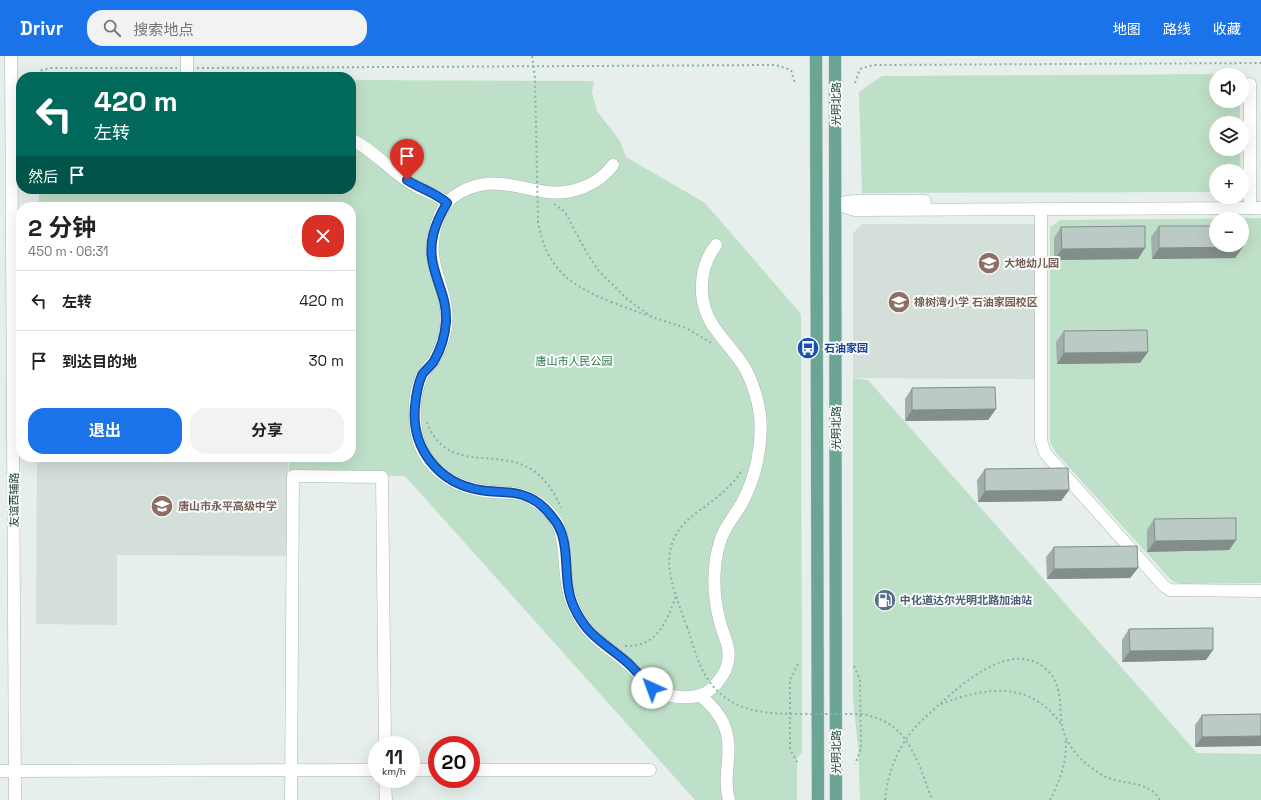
<!DOCTYPE html>
<html lang="zh">
<head>
<meta charset="utf-8">
<style>
  :root { --surface:#fff; --page:#f2f2f2; --text:#222; --muted:#767676; --line:#e0e0e0; --accent:#1a73e8 }
  body { margin:0; font-family:"Space Grotesk","Noto Sans SC",sans-serif; background:var(--page); color:var(--text); height:100vh; display:flex; flex-direction:column; font-size:15px; white-space:nowrap }
  * { box-sizing:border-box; margin:0 }
  p { font-size:13px; color:var(--muted) }
  .icon { flex:none; width:22px; height:22px; fill:none; stroke:currentColor; stroke-width:2; stroke-linecap:round; stroke-linejoin:round }
  .map { position:relative; flex:1; overflow:hidden }
  .panel { position:absolute; left:16px; top:146px; width:340px; height:260px; display:flex; flex-direction:column; background:var(--surface); border-radius:16px; box-shadow:0 4px 16px #0002 }
  .panel>* { flex:none }
  .banner { position:absolute; left:16px; top:16px; width:340px; height:122px; border-radius:16px; box-shadow:0 4px 16px #0002; background:#00695c; color:#fff; overflow:hidden }
  .controls { position:absolute; left:1209px; top:12px; display:grid; gap:8px }
  .controls a { display:grid; place-items:center; width:40px; height:40px; border-radius:50%; background:var(--surface); box-shadow:0 4px 16px #0002; font-size:20px }
  .speed { position:absolute; left:368px; top:680px; display:flex; gap:8px; font-size:20px; font-weight:700; text-align:center }
  .speed>* { display:grid; place-content:center; width:52px; height:52px; border-radius:50%; background:var(--surface); box-shadow:0 4px 16px #0002; line-height:1 }
  .speed small { font-size:10px; font-weight:400 }
  .speed .limit { border:6px solid #d22; background:#fff; color:#111 }
  .pin { position:absolute; display:grid; place-items:center; width:34px; height:34px; color:#fff; margin:-41px -17px; border-radius:50% 50% 50% 0; rotate:-45deg; box-shadow:0 0 4px #0007 }
  .pin .icon { rotate:45deg }
  .me { position:absolute; width:44px; margin:-22px; rotate:317deg; stroke-linejoin:round; filter:drop-shadow(0 0 3px #0008) }
  .turn { display:flex; align-items:center; gap:14px; height:84px; padding:0 12px; font-size:18px }
  .turn .icon { width:52px; height:52px; stroke-width:2.5 }
  .turn b { display:block; font-size:28px; line-height:34px }
  .then { display:flex; align-items:center; height:38px; padding:0 12px; background:#0003; gap:8px; font-size:15px }
  .round { display:grid; place-items:center; flex:none; width:42px; height:42px; border-radius:16px; background:var(--page) }
  .head { display:flex; align-items:center; justify-content:space-between; height:68px; padding:0 12px }
  h1 { font-size:24px; font-weight:700; line-height:30px }
  .primary-button { display:flex; gap:8px; margin-top:auto; padding:8px 12px }
  .primary-button a { flex:1; height:46px; border-radius:16px; background:var(--accent); color:#fff; font-size:16px; font-weight:700; line-height:46px; text-align:center }
  .primary-button a+a { background:var(--page); color:var(--text) }
  ul { padding:0; list-style:none }
  li { display:flex; align-items:center; gap:12px; height:60px; padding:0 12px; border-top:1px solid var(--line) }
  li div { flex:1 }
  li b { display:block; font-size:15px }
  li em { font-style:normal }
  header { display:flex; align-items:center; gap:24px; box-sizing:border-box; height:56px; padding:0 20px; background:var(--accent); color:#fff }
  header strong { font-size:19px }
  nav { display:flex; gap:22px; margin-inline-start:auto; font-size:14px }
  .search { width:280px; height:36px; background:var(--page); display:flex; align-items:center; gap:10px; box-sizing:border-box; padding:0 14px; border-radius:16px; color:var(--muted); font-size:15px }
  .map>svg:first-child { display:block }
  .built { fill:#d4dfda }
  .green { fill:#bfe0c8; fill-rule:evenodd }
  .lines { fill:none; stroke-linecap:round; stroke-linejoin:round }
  .minor-casing { stroke:#a8b8b2; stroke-width:13 }
  .major-casing { stroke:#c2cac8; stroke-width:13 }
  .path { stroke:#86b3a5; stroke-width:2; stroke-dasharray:2 3; stroke-linecap:butt }
  .minor { stroke:#fff; stroke-width:12 }
  .major { stroke:#6aa596; stroke-width:12 }
  .path-bridge { stroke:#86b3a5; stroke-width:2; stroke-dasharray:2 3; stroke-linecap:butt }
  .wall { fill:#a1aea9 }
  .shaded-wall { fill:#838d89 }
  .building { fill:#bbcac4; stroke:#838d89 }
  .route-casing { stroke:#114b97; stroke-width:10 }
  .route { stroke:#1a73e8; stroke-width:7 }
  .labels { text-anchor:middle; stroke-width:4; stroke-linejoin:round; paint-order:stroke }
  .street-label { font-size:11px; fill:#24423a; stroke:#f7fbf9 }
  .education-label { font-size:11px; font-weight:bold; fill:#785e54; stroke:#f7fbf9; text-anchor:start }
  .transit-label { font-size:11px; font-weight:bold; fill:#164399; stroke:#f7fbf9; text-anchor:start }
  .park-label { font-size:11px; fill:#2d7a4b; stroke:#f7fbf9 }
  .service-label { font-size:11px; font-weight:bold; fill:#4e5e75; stroke:#f7fbf9; text-anchor:start }
</style>
</head>
<body>
<header>
<strong>Drivr</strong>
<div class="search"><svg class="icon" aria-label="search" viewBox="0 0 24 24"><circle cx="10" cy="10" r="6"/><path d="M15 15l6 6"/></svg>搜索地点</div>
<nav><a>地图</a><a>路线</a><a>收藏</a></nav>
</header>
<div class="map">
<svg width="1261" height="744" viewBox="0 0 1261 744">
  <rect width="100%" height="100%" fill="#e6efeb"/>
  <!-- built -->
  <g class="built">
    <polygon points="862,168 1035,168 1035,323 853,322 853,177"/>
    <polygon points="37,401 288,401 288,500 117,499 117,569 36,568"/>
  </g>
  <!-- green -->
  <g class="green">
    <polygon points="1229,18 1233,19 1216,19 1216,45 1240,45 1240,67 1216,67 1216,93 1240,93 1241,115 1216,115 1216,136 862,137 859,36 882,20"/>
    <polygon points="351,24 594,25 592,37 597,55 620,85 626,101 705,147 801,258 802,696 797,702 797,744 695,744 405,420 289,418 289,401 351,401 351,151 39,151 39,133 351,133"/>
    <path d="M1261 162V527L1181 528 1172 525 1057 398 1050 387V171L1061 164ZM1216 163H1242V189H1216Z"/>
    <polygon points="853,322 868,324 1197,697 1261,698 1261,744 860,744 858,691 853,644"/>
  </g>
  <g class="lines">
    <!-- minor casing -->
    <g class="minor-casing">
      <g id="minor">
        <polyline points="11,0 15,744"/>
        <polyline points="187,0 187,21"/>
        <polyline points="1250,28 1250,152"/>
        <path d="M351 83C374 94 393 118 417 131 428 137 438 138 447 147"/>
        <path d="M613 109C598 129 572 139 547 136 516 132 492 119 461 136 449 142 441 154 437 167 422 211 451 230 446 272 444 283 440 294 434 304 431 309 425 314 422 320 411 343 412 383 428 404 444 425 468 434 493 436 506 437 520 436 532 443 567 464 562 484 566 519 567 534 572 550 580 563 592 584 612 593 629 609 641 619 650 633 665 638 676 642 695 643 705 637 715 632 727 616 728 605 731 591 723 579 720 566 713 541 712 511 720 486 724 470 736 459 743 445 756 420 763 388 760 359 758 344 753 328 746 314 737 298 724 286 714 271 697 247 698 212 716 189"/>
        <polyline points="840,147 855,145 925,145"/>
        <polyline points="836,148 855,154 1261,152"/>
        <polyline points="1041,153 1041,384 1045,397 1164,530 1170,534 1261,535"/>
        <path d="M700 639C722 658 731 674 728 704 727 718 725 730 729 744"/>
        <polyline points="411,714 437,714"/>
        <polyline points="471,714 650,714"/>
        <polyline points="0,715 377,714"/>
        <polyline points="385,723 386,744"/>
        <polyline points="291,744 293,420 382,421 385,689"/>
      </g>
    </g>
    <!-- major casing -->
    <g class="major-casing">
      <g id="major">
        <polyline points="816,0 818,744"/>
        <polyline points="835,0 836,744"/>
      </g>
    </g>
    <!-- path -->
    <g class="path">
      <polyline points="197,12 776,9 791,14 795,27"/>
      <polyline points="33,21 42,14 51,12 177,12"/>
      <polyline points="855,27 860,13 873,9 1261,7"/>
      <polyline points="554,148 565,156 587,197 598,214 627,243 652,261 686,272 712,287"/>
      <polyline points="611,246 649,260"/>
      <path d="M427 366C446 418 495 392 529 412 544 420 555 437 561 452"/>
      <path d="M687 571C672 528 652 490 696 457 714 444 731 432 743 413"/>
      <path d="M625 590C657 591 666 567 676 540"/>
      <polyline points="798,608 790,624 790,693 798,708"/>
      <polyline points="854,610 860,624 861,693 855,708"/>
      <path d="M941 648C986 631 1030 624 1061 668"/>
      <polyline points="922,716 932,744"/>
      <path d="M885 744C887 721 895 698 909 679 918 667 930 657 941 647 966 624 1015 582 1048 615 1063 630 1059 651 1062 670 1064 682 1074 697 1083 705 1090 711 1098 717 1106 721 1122 729 1149 724 1160 744"/>
      <path d="M1050 744C1059 727 1069 701 1065 682"/>
    </g>
    <!-- minor -->
    <use href="#minor" class="minor"/>
    <!-- major -->
    <use href="#major" class="major"/>
    <!-- path-bridge -->
    <g class="path-bridge">
      <path d="M532 0 535 22 538 166C546 212 569 229 611 246"/>
      <path d="M687 571C693 588 697 607 707 622 730 658 768 658 806 658 824 658 842 658 861 658 897 664 909 684 922 716"/>
    </g>
  </g>
  <!-- wall -->
  <g class="wall">
    <polygon points="1159,170 1243,191 1235,202 1152,203 1151,181"/>
    <polygon points="1061,171 1138,203 1054,204 1054,182"/>
    <polygon points="1064,275 1140,307 1057,308 1056,286"/>
    <polygon points="912,332 996,353 988,364 905,365 905,343"/>
    <polygon points="985,413 1069,434 1061,445 978,446 977,424"/>
    <polygon points="1154,463 1236,484 1229,494 1147,496 1147,474"/>
    <polygon points="1054,491 1138,512 1130,522 1047,523 1046,501"/>
    <polygon points="1129,573 1206,604 1122,606 1122,584"/>
    <polygon points="1261,658 1195,691 1195,669 1202,659"/>
  </g>
  <!-- shaded-wall -->
  <g class="shaded-wall">
    <polygon points="1243,191 1235,202 1152,203 1159,192"/>
    <polygon points="1145,192 1138,203 1054,204 1062,193"/>
    <polygon points="1148,296 1140,307 1057,308 1064,297"/>
    <polygon points="996,353 988,364 905,365 912,354"/>
    <polygon points="1069,434 1061,445 978,446 985,435"/>
    <polygon points="1236,484 1229,494 1147,496 1155,485"/>
    <polygon points="1138,512 1130,522 1047,523 1054,513"/>
    <polygon points="1213,594 1206,604 1122,606 1130,595"/>
    <polygon points="1261,680 1261,690 1195,691 1202,681"/>
  </g>
  <!-- building -->
  <g class="building">
    <polygon points="1242,169 1243,191 1159,192 1159,170 1216,170 1216,189 1242,189"/>
    <polygon points="1145,170 1145,192 1062,193 1061,171"/>
    <polygon points="1147,274 1148,296 1064,297 1064,275"/>
    <polygon points="995,331 996,353 912,354 912,332"/>
    <polygon points="1068,412 1069,434 985,435 985,413"/>
    <polygon points="1236,462 1236,484 1155,485 1154,463"/>
    <polygon points="1137,490 1138,512 1054,513 1054,491"/>
    <polygon points="1213,572 1213,594 1130,595 1129,573"/>
    <polygon points="1261,658 1261,680 1202,681 1202,659"/>
  </g>
  <g class="lines">
    <!-- route casing -->
    <g class="route-casing">
      <path id="route" d="M407 124C420 133 435 136 447 147 435 167 427 188 434 212 439 232 447 244 446 266 445 279 441 293 434 305 431 310 425 314 422 319 418 328 416 340 415 350 411 392 438 427 480 434 496 437 515 434 530 442 539 446 547 454 553 462 573 485 561 521 573 549 587 581 604 586 628 607 636 615 644 623 652 632"/>
    </g>
    <!-- route -->
    <use href="#route" class="route"/>
  </g>
  <!-- icons -->
  <defs>
    <g id="school-disc" transform="scale(1.15)"><circle r="9.5" fill="#8d6e63" stroke="#f7fbf9"/><path d="M0-5L7-2L0 1L-7-2ZM-4 1L0 2.5L4 1V4Q0 6-4 4Z" fill="#fff"/></g>
    <g id="bus-disc" transform="scale(1.15)"><circle r="9.5" fill="#1a4fb4" stroke="#f7fbf9"/><path d="M-5-6H5V4H4V6H2V4H-2V6H-4V4H-5ZM-3.5-4V0h7V-4ZM-3.5 1.2v1.5H-2V1.2ZM2 1.2v1.5H3.5V1.2Z" fill="#fff"/></g>
    <g id="fuel-disc" transform="scale(1.15)"><circle r="9.5" fill="#5c6f8a" stroke="#f7fbf9"/><path d="M-5.5-6h7V0h2V4h1.3V-2.5L3-4.5l.8-.8L6-3V5H2.5V1h-1V6h-7ZM-4.2-4.7v3.2H.2V-4.7Z" fill="#fff"/></g>
  </defs>
  <g fill-rule="evenodd">
    <use href="#school-disc" x="989" y="207"/>
    <use href="#school-disc" x="899" y="246"/>
    <use href="#bus-disc" x="808" y="292"/>
    <use href="#school-disc" x="162" y="450"/>
    <use href="#fuel-disc" x="885" y="544"/>
  </g>
  <g class="labels">
    <!-- street labels -->
    <g class="street-label">
      <text transform="translate(836 48) rotate(-90)" y="4">光明北路</text>
      <text transform="translate(836 372) rotate(-90)" y="4">光明北路</text>
      <text transform="translate(14 444) rotate(-90)" y="4">友谊西辅路</text>
      <text transform="translate(836 696) rotate(-90)" y="4">光明北路</text>
    </g>
    <!-- education labels -->
    <g class="education-label">
      <text x="1004" y="211">大地幼儿园</text>
      <text x="914" y="250">橡树湾小学 石油家园校区</text>
      <text x="178" y="454">唐山市永平高级中学</text>
    </g>
    <!-- transit labels -->
    <g class="transit-label">
      <text x="824" y="296">石油家园</text>
    </g>
    <!-- park labels -->
    <g class="park-label">
      <text x="574" y="309">唐山市人民公园</text>
    </g>
    <!-- service labels -->
    <g class="service-label">
      <text x="900" y="548">中化道达尔光明北路加油站</text>
    </g>
  </g>
</svg>
<div class="controls">
<a><svg class="icon" aria-label="sound" viewBox="0 0 24 24"><path d="M4 9h4l5-4v14l-5-4H4zM17 9q2 3 0 6"/></svg></a>
<a><svg class="icon" aria-label="layers" viewBox="0 0 24 24"><path d="M12 4l9 5-9 5-9-5zM3 14l9 5 9-5"/></svg></a>
<a>+</a>
<a>−</a>
</div>
<div class="speed"><div>11<small>km/h</small></div><div class="limit">20</div></div>
<div class="pin" style="left:407px;top:124px;background:#d93025"><svg class="icon" aria-label="arrive" viewBox="0 0 24 24"><path d="M6 21V4h12l-3 4 3 4H6"/></svg></div>
<svg class="me" style="left:652px;top:632px" viewBox="-20 -20 40 40"><circle r="19" fill="#fff"/><path d="M0-13L10 11 0 6-10 11z" fill="#1a73e8"/></svg>
<div class="banner">
<div class="turn"><svg class="icon" aria-label="left" viewBox="0 0 24 24"><path d="M17 20v-9H6M10 6l-5 5 5 5"/></svg><div><b>420 m</b>左转</div></div>
<div class="then">然后<svg class="icon" aria-label="arrive" viewBox="0 0 24 24"><path d="M6 21V4h12l-3 4 3 4H6"/></svg></div>
</div>
<section class="panel">
<div class="head"><div><h1>2 分钟</h1><p>450 m · 06:31</p></div><a class="round" style="background:#d93025;color:#fff"><svg class="icon" aria-label="close" viewBox="0 0 24 24"><path d="M6 6l12 12M18 6L6 18"/></svg></a></div>
<ul>
<li><svg class="icon" aria-label="left" viewBox="0 0 24 24"><path d="M17 20v-9H6M10 6l-5 5 5 5"/></svg><div><b>左转</b></div><em>420 m</em></li>
<li><svg class="icon" aria-label="arrive" viewBox="0 0 24 24"><path d="M6 21V4h12l-3 4 3 4H6"/></svg><div><b>到达目的地</b></div><em>30 m</em></li>
</ul>
<div class="primary-button"><a>退出</a><a>分享</a></div>
</section>
</div>
</body>
</html>
